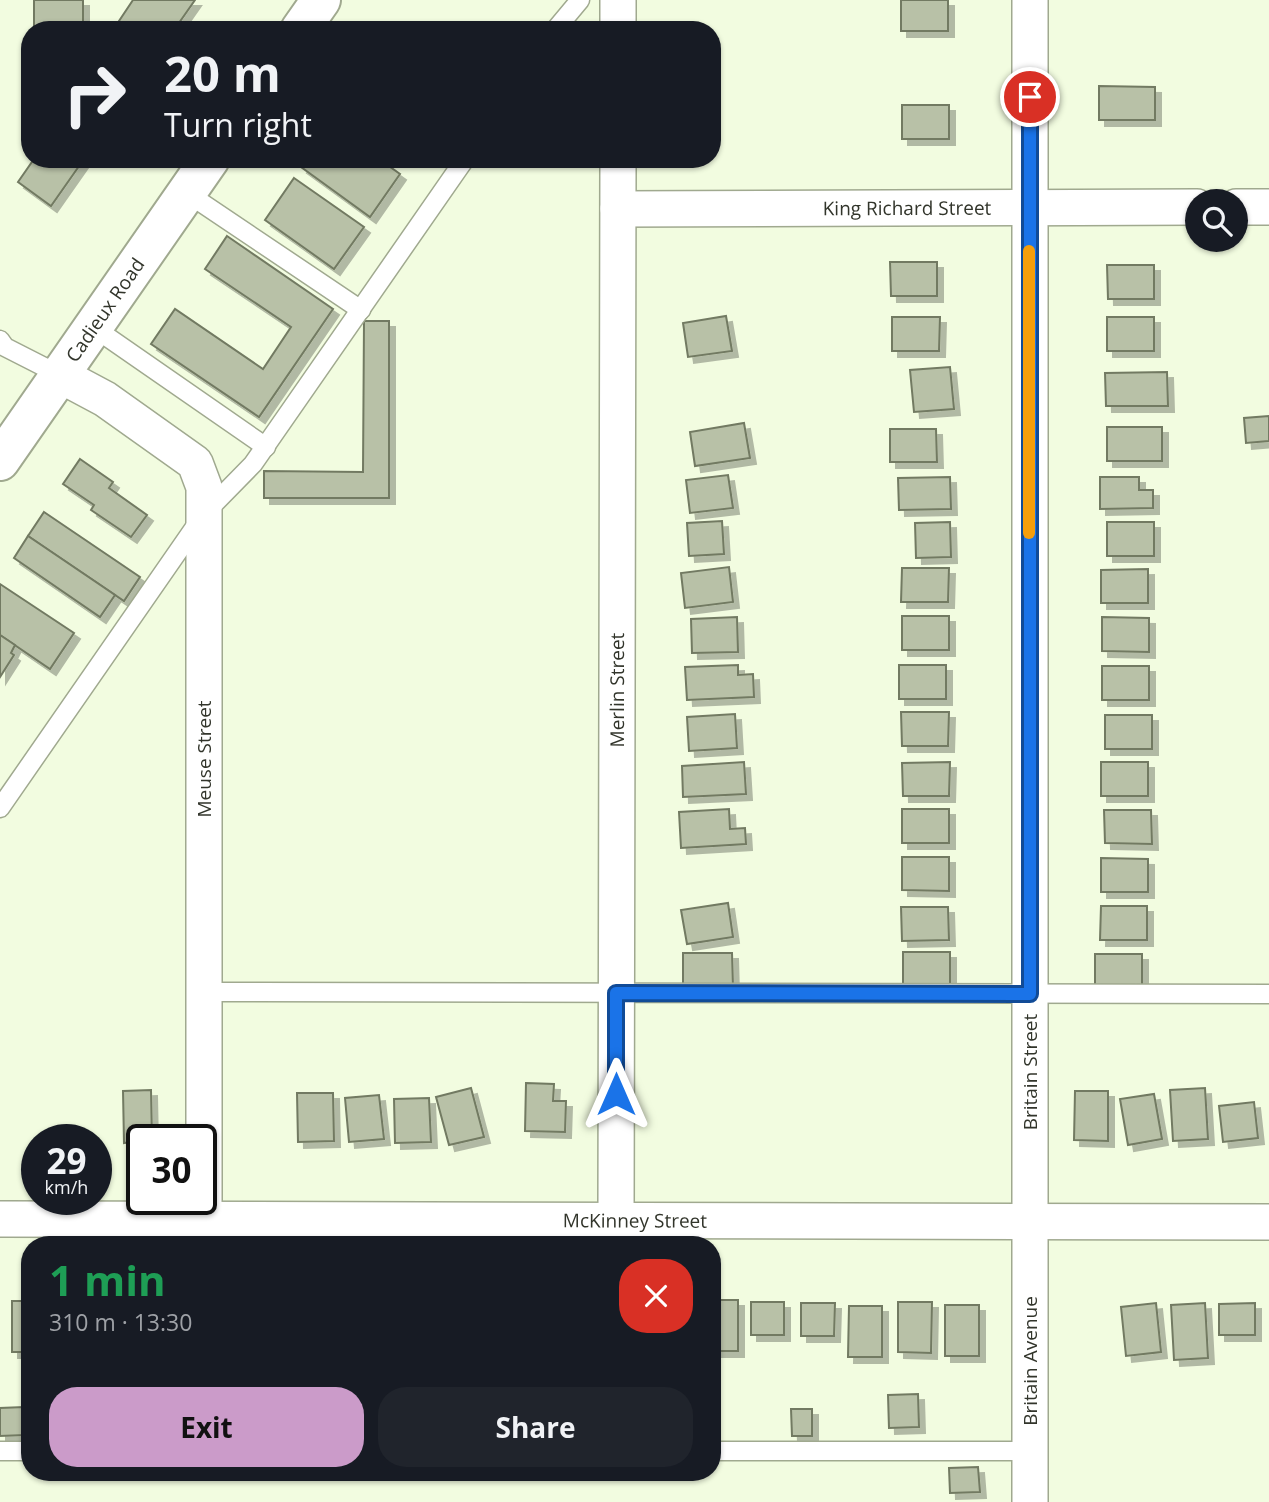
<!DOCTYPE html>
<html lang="en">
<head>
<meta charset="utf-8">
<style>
  :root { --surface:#171b24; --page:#20242c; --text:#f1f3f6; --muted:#9ea1a6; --accent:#cb9bc9 }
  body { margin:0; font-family:"Open Sans",sans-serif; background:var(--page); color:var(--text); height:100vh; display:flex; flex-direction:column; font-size:26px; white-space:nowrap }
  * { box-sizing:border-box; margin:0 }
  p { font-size:23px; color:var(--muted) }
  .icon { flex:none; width:38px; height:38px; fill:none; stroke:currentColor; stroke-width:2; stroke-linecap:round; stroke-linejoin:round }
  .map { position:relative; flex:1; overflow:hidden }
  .details { position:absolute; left:21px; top:1236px; width:700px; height:245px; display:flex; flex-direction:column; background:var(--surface); border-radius:28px; box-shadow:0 2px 5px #0004 }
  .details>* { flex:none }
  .guide { position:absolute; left:21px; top:21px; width:700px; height:147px; border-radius:28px; box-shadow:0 2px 5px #0004; background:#171b24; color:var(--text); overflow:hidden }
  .controls { position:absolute; left:1185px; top:189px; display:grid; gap:14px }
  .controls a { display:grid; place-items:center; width:63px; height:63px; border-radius:50%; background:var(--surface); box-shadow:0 2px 5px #0004; font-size:35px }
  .speed { position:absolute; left:21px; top:1124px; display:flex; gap:14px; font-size:35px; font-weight:700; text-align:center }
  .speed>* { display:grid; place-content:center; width:91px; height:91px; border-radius:50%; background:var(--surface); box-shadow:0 2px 5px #0004; line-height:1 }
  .speed small { font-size:18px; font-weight:400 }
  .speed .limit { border:4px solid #111; border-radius:10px; background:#fff; color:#111 }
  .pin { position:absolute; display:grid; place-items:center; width:60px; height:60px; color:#fff; margin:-30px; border:4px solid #fff; border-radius:50%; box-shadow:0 2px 7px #0007 }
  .me { position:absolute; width:77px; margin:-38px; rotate:0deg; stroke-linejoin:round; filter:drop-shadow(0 0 5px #0008) }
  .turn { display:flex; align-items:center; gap:24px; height:147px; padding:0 28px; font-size:32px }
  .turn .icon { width:91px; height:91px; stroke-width:2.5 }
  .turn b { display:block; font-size:49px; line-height:60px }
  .round { display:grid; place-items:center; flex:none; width:74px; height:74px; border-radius:28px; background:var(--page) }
  .overview { display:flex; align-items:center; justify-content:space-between; height:119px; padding:0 28px }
  h1 { font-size:42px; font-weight:700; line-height:52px; color:#1e9e55 }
  .primary-button { display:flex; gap:14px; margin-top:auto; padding:14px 28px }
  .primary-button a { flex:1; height:80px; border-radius:28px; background:var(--accent); color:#111; font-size:28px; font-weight:700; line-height:80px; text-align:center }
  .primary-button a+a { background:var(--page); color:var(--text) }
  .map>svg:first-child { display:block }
  .building { fill:#b8c1a7; stroke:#727a62; stroke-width:2; filter:url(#shadow) }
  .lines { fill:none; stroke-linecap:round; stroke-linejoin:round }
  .service-casing { stroke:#a0a98f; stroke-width:21 }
  .minor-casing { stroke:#a0a98f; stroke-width:38 }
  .tertiary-casing { stroke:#a0a98f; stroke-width:42 }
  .service { stroke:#fff; stroke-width:18 }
  .minor { stroke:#fff; stroke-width:35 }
  .tertiary { stroke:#fff; stroke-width:38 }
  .route-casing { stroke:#114b97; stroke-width:18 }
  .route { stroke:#1a73e8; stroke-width:12 }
  .slow { stroke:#f59e0b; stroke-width:12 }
  .labels { text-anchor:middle; stroke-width:6; stroke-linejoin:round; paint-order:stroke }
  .street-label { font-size:19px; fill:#32352b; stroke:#fff }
</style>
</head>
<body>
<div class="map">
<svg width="1269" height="1502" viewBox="0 0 1269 1502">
  <defs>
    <filter id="shadow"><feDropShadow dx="6" dy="6" stdDeviation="0" flood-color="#0004"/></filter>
  </defs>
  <rect width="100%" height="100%" fill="#f2fce0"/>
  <!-- building -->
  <g class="building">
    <polygon points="34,0 83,0 83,24 91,30 34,30"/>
    <polygon points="133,0 195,0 174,30 113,30"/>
    <rect x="901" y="0" width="47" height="31"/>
    <polygon points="1099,86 1155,87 1155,120 1099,120"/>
    <rect x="902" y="105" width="47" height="34"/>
    <polygon points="34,159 84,159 51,206 18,182"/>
    <polygon points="307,159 379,159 400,174 370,217 301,167"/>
    <polygon points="294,178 364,227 334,269 265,220"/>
    <polygon points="227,236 333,309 259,417 151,344 175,309 263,369 291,327 205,269"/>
    <polygon points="890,262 937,262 937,296 891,296"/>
    <polygon points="1107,265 1154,265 1154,299 1108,299"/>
    <polygon points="726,316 732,351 688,357 683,323"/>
    <polygon points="892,317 940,317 939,351 892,351"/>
    <rect x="1107" y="317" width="47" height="34"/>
    <polygon points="364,321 389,321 389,498 264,498 264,471 363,472"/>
    <polygon points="950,367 954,409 914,412 910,370"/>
    <polygon points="1167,372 1168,406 1106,406 1105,373"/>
    <polygon points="1269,416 1269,441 1246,443 1244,418"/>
    <polygon points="744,423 750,458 695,466 690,432"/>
    <rect x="1107" y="427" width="55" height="34"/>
    <polygon points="890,429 936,429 937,462 890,462"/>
    <polygon points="80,459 113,482 109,488 147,515 131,537 91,510 94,505 63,484"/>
    <polygon points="728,475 733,508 690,513 686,480"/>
    <polygon points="950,477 951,509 899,510 898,478"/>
    <polygon points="1100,477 1139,477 1139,490 1153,490 1153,508 1100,509"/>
    <polygon points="44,512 140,577 124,601 28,536"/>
    <polygon points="722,521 724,554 689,556 687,523"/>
    <polygon points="950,522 951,557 916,558 915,523"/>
    <rect x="1107" y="522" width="47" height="34"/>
    <polygon points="28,536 115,595 100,617 14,558"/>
    <polygon points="729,567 733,602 685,608 681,573"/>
    <polygon points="902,568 949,568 948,602 901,602"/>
    <polygon points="1148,569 1148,603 1101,603 1101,570"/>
    <polygon points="0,584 74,633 50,669 0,635"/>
    <rect x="902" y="616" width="47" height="34"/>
    <polygon points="737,617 738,652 692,653 691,619"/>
    <polygon points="1102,617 1149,618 1149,652 1102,651"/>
    <polygon points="0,635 15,645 11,653 14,655 0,677"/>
    <polygon points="738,665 738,675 753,674 754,697 687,700 685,667"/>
    <rect x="899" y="665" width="47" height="34"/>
    <rect x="1102" y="666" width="47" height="34"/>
    <polygon points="901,712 949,712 948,746 902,746"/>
    <polygon points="735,714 737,748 689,751 687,717"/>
    <rect x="1105" y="715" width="47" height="34"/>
    <polygon points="744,762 746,794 683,797 682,766"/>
    <polygon points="950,762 949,796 903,796 902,763"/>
    <rect x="1101" y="762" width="47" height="34"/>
    <polygon points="729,809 730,829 745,828 746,844 681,848 679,812"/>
    <rect x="902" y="809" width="47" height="34"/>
    <polygon points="1104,810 1151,810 1152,844 1105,843"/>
    <polygon points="902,857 949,857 949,891 902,890"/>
    <polygon points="1101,858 1148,859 1148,892 1101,892"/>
    <polygon points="728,903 733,937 687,944 681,910"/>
    <polygon points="1101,906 1147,906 1147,940 1100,940"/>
    <polygon points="901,907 948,907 949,940 902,941"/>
    <rect x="903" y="952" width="47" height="33"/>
    <polygon points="683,953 732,953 733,987 683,988"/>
    <polygon points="1095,954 1142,954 1142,987 1095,988"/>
    <polygon points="526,1083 554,1084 553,1101 566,1101 565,1132 525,1131"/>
    <polygon points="471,1088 484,1137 449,1145 436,1097"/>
    <polygon points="1205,1088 1208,1139 1173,1141 1170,1090"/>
    <polygon points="151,1090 152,1139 124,1143 123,1091"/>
    <polygon points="1075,1091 1108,1091 1108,1141 1074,1140"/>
    <polygon points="297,1093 333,1093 334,1141 298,1142"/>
    <polygon points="1154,1094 1162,1139 1128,1145 1120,1099"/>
    <polygon points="379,1095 384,1139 349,1142 345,1098"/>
    <polygon points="429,1098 431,1142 395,1143 394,1099"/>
    <polygon points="1254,1102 1258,1138 1223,1142 1219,1106"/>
    <rect x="712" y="1300" width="26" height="51"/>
    <rect x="12" y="1301" width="18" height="51"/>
    <rect x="751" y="1302" width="33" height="33"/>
    <polygon points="898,1302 932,1302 931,1353 898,1352"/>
    <polygon points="801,1303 835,1303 834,1336 801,1336"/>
    <polygon points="1156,1303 1161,1352 1126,1356 1121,1307"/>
    <polygon points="1205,1303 1208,1358 1174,1360 1171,1305"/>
    <polygon points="1255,1303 1255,1335 1219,1335 1219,1304"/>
    <rect x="945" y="1305" width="34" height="51"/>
    <polygon points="849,1306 882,1306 882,1357 848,1357"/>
    <polygon points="918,1394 919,1427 889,1428 888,1395"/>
    <polygon points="24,1407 25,1435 0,1436 0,1408"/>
    <polygon points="791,1409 812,1409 812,1436 792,1436"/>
    <polygon points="978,1467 980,1492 950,1493 949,1468"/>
  </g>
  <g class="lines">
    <!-- service casing -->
    <g class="service-casing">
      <g id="service">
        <polyline points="555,30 580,0"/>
        <polyline points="187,193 361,310"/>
        <polyline points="93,327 266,447"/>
        <polyline points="0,340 5,347 60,375"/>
        <polyline points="0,808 204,514 253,464 465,159"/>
        <polyline points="204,992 1269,994"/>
        <polyline points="0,1451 30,1451"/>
        <polyline points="712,1451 1030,1451"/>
      </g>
    </g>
    <!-- minor casing -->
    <g class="minor-casing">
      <g id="minor">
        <polyline points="618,0 618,30"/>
        <polyline points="1236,207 1269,207"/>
        <path id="s1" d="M618 209 1197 207"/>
        <polyline points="60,375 105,399 195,463 204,487 204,1220"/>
        <path id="s2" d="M0 1219 1269 1222"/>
        <path id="s3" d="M616 1220 618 159"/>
        <polyline points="1030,1502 1030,0"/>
      </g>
    </g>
    <!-- tertiary casing -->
    <g class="tertiary-casing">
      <g id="tertiary">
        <polyline points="300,30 321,0"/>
        <path id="s4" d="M0 461 210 159"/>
      </g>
    </g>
    <!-- service -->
    <use href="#service" class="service"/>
    <!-- minor -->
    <use href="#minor" class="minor"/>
    <!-- tertiary -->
    <use href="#tertiary" class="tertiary"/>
  </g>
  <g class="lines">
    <!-- route casing -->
    <g class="route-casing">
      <polyline id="route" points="616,1094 616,993 1030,994 1030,97"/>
    </g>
    <!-- route -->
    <use href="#route" class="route"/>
    <!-- slow -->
    <polyline class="slow" points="1029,251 1029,533"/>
  </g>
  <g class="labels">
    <!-- street labels -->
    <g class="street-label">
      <text dy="7" stroke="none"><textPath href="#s1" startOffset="289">King Richard Street</textPath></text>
      <text dy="7" stroke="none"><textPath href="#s4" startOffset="184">Cadieux Road</textPath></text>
      <text dy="7" stroke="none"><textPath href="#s3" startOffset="530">Merlin Street</textPath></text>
      <text transform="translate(204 759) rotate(-90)" y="7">Meuse Street</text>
      <text transform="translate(1030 1072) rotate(-90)" y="7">Britain Street</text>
      <text dy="7" stroke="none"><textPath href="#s2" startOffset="635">McKinney Street</textPath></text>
      <text transform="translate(1030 1361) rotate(-90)" y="7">Britain Avenue</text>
    </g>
  </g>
</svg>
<div class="controls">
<a><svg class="icon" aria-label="search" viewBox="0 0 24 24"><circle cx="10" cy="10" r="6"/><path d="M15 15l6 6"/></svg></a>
</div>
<div class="speed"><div>29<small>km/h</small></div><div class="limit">30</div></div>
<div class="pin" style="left:1030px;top:97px;background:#d93025"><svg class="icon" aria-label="arrive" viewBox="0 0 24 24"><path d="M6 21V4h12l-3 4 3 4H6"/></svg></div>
<svg class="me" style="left:616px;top:1094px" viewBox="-20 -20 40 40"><path d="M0-17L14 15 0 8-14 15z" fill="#1a73e8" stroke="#fff" stroke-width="4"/></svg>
<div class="guide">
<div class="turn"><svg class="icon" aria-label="right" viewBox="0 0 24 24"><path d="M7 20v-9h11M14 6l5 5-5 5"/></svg><div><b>20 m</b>Turn right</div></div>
</div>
<section class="details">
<div class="overview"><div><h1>1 min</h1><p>310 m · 13:30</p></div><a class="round" style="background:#d93025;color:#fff"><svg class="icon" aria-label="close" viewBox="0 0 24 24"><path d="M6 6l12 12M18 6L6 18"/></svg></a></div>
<div class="primary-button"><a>Exit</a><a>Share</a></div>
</section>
</div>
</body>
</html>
